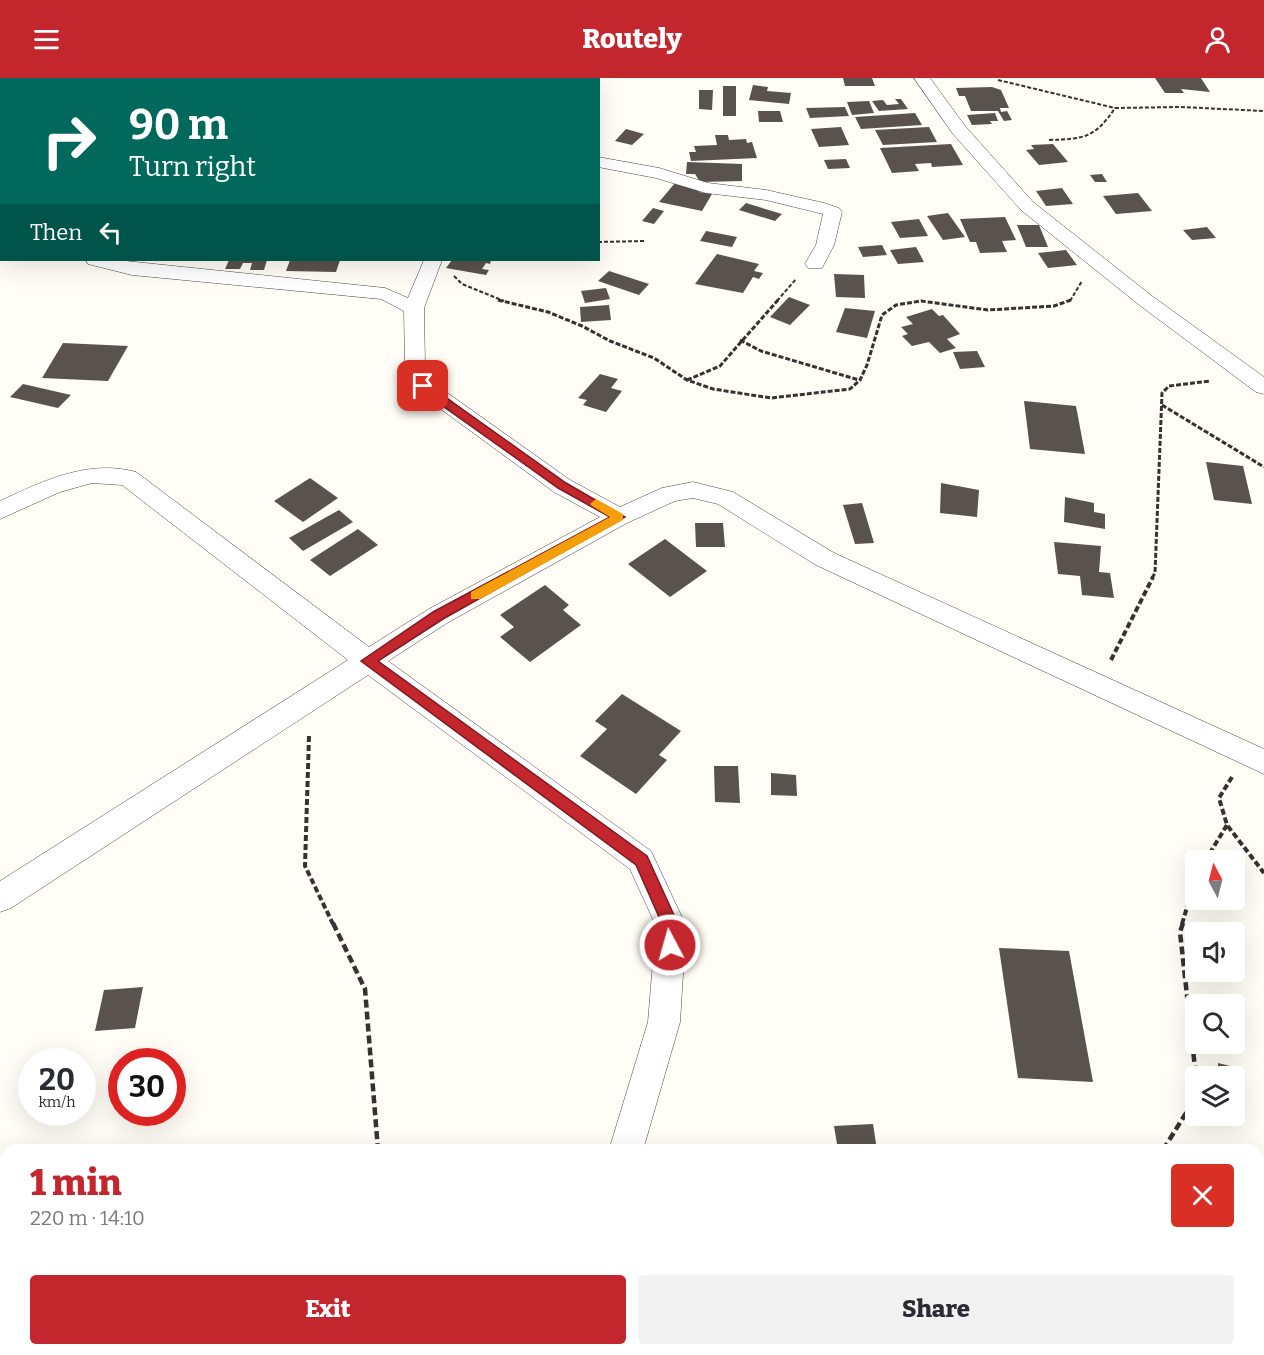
<!DOCTYPE html>
<html lang="en">
<head>
<meta charset="utf-8">
<style>
  :root { --surface:#fff; --page:#f2f2f3; --text:#2b2b33; --muted:#7c7c81; --accent:#c4262e }
  body { margin:0; font-family:Bitter,serif; background:var(--page); color:var(--text); height:100vh; display:flex; flex-direction:column; font-size:22px; white-space:nowrap }
  * { box-sizing:border-box; margin:0 }
  p { font-size:20px; color:var(--muted) }
  .icon { flex:none; width:33px; height:33px; fill:none; stroke:currentColor; stroke-width:2; stroke-linecap:round; stroke-linejoin:round }
  .map { position:relative; flex:1; overflow:hidden }
  .drawer { position:absolute; left:0px; top:1066px; width:1264px; height:212px; display:flex; flex-direction:column; background:var(--surface); border-radius:18px 18px 0 0; box-shadow:0 6px 24px #0002 }
  .drawer>* { flex:none }
  .banner { position:absolute; left:0px; top:0px; width:600px; height:183px; box-shadow:0 6px 24px #0002; background:#00695c; color:#fff; overflow:hidden }
  .needle { width:39px; rotate:353deg }
  .controls { position:absolute; left:1185px; top:772px; display:grid; gap:12px }
  .controls a { display:grid; place-items:center; width:60px; height:60px; border-radius:6px; background:var(--surface); box-shadow:0 6px 24px #0002; font-size:30px }
  .speed { position:absolute; left:18px; top:970px; display:flex; gap:12px; font-size:30px; font-weight:700; text-align:center }
  .speed>* { display:grid; place-content:center; width:78px; height:78px; border-radius:50%; background:var(--surface); box-shadow:0 6px 24px #0002; line-height:1 }
  .speed small { font-size:15px; font-weight:400 }
  .speed .limit { border:9px solid #d22; background:#fff; color:#111 }
  .pin { position:absolute; display:grid; place-items:center; width:51px; height:51px; color:#fff; margin:-26px; border-radius:12px; box-shadow:0 3px 9px #0006 }
  .me { position:absolute; width:66px; margin:-33px; rotate:354deg; stroke-linejoin:round; filter:drop-shadow(0 0 4px #0008) }
  .turn { display:flex; align-items:center; gap:21px; height:126px; padding:0 30px; font-size:27px }
  .turn .icon { width:78px; height:78px; stroke-width:2.5 }
  .turn b { display:block; font-size:42px; line-height:51px }
  .then { display:flex; align-items:center; height:57px; padding:0 30px; background:#0003; gap:12px; font-size:22px }
  .round { display:grid; place-items:center; flex:none; width:63px; height:63px; border-radius:6px; background:var(--page) }
  .overview { display:flex; align-items:center; justify-content:space-between; height:102px; padding:0 30px }
  h1 { font-size:36px; font-weight:800; line-height:45px; color:var(--accent) }
  .action { display:flex; gap:12px; margin-top:auto; padding:12px 30px }
  .action a { flex:1; height:69px; border-radius:6px; background:var(--accent); color:#fff; font-size:24px; font-weight:800; line-height:69px; text-align:center }
  .action a+a { background:var(--page); color:var(--text) }
  header { display:flex; justify-content:space-between; align-items:center; height:78px; padding:0 30px; background:var(--accent); color:#fff; font-size:27px; font-weight:800 }
  .map>svg:first-child { display:block }
  .building { fill:#5a524d }
  .lines { fill:none; stroke-linecap:round; stroke-linejoin:round }
  .minor-casing { stroke:#444; stroke-width:1 }
  .path-far3 { stroke:#333; stroke-width:2; stroke-dasharray:4 2; stroke-linecap:butt }
  .path-far2 { stroke:#333; stroke-width:3; stroke-dasharray:5 2; stroke-linecap:butt }
  .path-far1 { stroke:#333; stroke-width:4; stroke-dasharray:6 3; stroke-linecap:butt }
  .path { stroke:#333; stroke-width:4.5; stroke-dasharray:8 4; stroke-linecap:butt }
  .minor { fill:#fff; fill-rule:evenodd }
  .route { fill:#c4262e; stroke:#7f191e; stroke-width:1.5 }
  .slow { fill:#f59e0b }
</style>
</head>
<body>
<header><svg class="icon" aria-label="menu" viewBox="0 0 24 24"><path d="M4 6h16M4 12h16M4 18h16"/></svg>Routely<svg class="icon" aria-label="person" viewBox="0 0 24 24"><circle cx="12" cy="8" r="4"/><path d="M4 21q1-7 8-7t8 7"/></svg></header>
<div class="map">
<svg width="1264" height="1277" viewBox="0 0 1264 1277">
  <rect width="100%" height="100%" fill="#fffdf5"/>
  <!-- building -->
  <g class="building">
    <polygon points="843,0 872,0 875,8 845,8"/>
    <polygon points="1155,0 1201,0 1210,14 1181,11 1184,15 1165,15"/>
    <polygon points="753,7 768,9 767,13 791,15 789,26 749,22"/>
    <rect x="723" y="8" width="13" height="30"/>
    <polygon points="992,9 1001,12 1009,30 1000,30 1001,34 1007,33 1012,42 1004,43 998,33 971,33 965,18 959,18 956,10"/>
    <polygon points="699,12 713,12 712,32 699,31"/>
    <polygon points="895,21 901,21 908,31 879,33 872,23 883,22 887,27 899,26"/>
    <polygon points="869,23 874,35 852,37 847,24"/>
    <polygon points="845,29 849,38 810,40 806,30"/>
    <polygon points="758,33 780,33 783,44 759,44"/>
    <polygon points="915,35 922,47 861,51 855,39"/>
    <polygon points="995,35 998,43 990,43 992,46 972,47 967,37"/>
    <polygon points="841,49 849,67 819,69 811,51"/>
    <polygon points="929,49 937,64 883,67 875,52"/>
    <polygon points="626,51 644,56 632,67 615,63"/>
    <polygon points="715,57 728,57 729,62 746,61 747,65 752,64 757,80 691,83 689,74 696,74 694,68 717,67"/>
    <polygon points="951,66 963,87 932,89 931,85 915,86 919,93 892,95 880,70"/>
    <polygon points="1053,66 1068,84 1039,87 1026,72 1034,71 1031,67"/>
    <polygon points="846,81 850,90 828,91 824,82"/>
    <polygon points="687,84 742,86 742,103 700,104 695,96 686,96"/>
    <polygon points="1102,96 1107,104 1095,104 1090,97"/>
    <polygon points="675,105 701,110 699,114 712,116 702,133 659,124"/>
    <polygon points="1062,110 1073,126 1046,128 1036,113"/>
    <polygon points="1138,115 1152,133 1116,136 1103,118"/>
    <polygon points="746,125 782,136 775,143 739,132"/>
    <polygon points="653,130 664,133 654,146 642,143"/>
    <polygon points="948,135 965,159 943,162 927,138"/>
    <polygon points="1005,139 1016,162 1002,163 1007,174 980,175 976,164 970,164 960,141"/>
    <polygon points="919,141 928,158 900,160 891,144"/>
    <polygon points="1017,147 1039,147 1048,169 1026,169"/>
    <polygon points="1207,149 1216,160 1192,162 1183,152"/>
    <polygon points="706,153 737,159 732,169 700,163"/>
    <polygon points="882,167 887,177 863,179 858,169"/>
    <polygon points="916,169 924,184 898,186 890,172"/>
    <polygon points="1066,172 1077,187 1048,190 1038,175"/>
    <polygon points="717,176 759,186 754,193 763,195 759,201 753,199 743,215 695,206"/>
    <polygon points="229,182 267,182 264,192 250,192 252,185 243,185 240,191 225,191"/>
    <polygon points="290,182 340,182 336,194 286,193"/>
    <polygon points="452,182 491,182 490,186 486,185 482,191 489,192 486,197 446,190"/>
    <polygon points="609,193 649,206 639,217 598,203"/>
    <polygon points="834,196 864,197 865,220 836,219"/>
    <polygon points="606,210 610,221 585,225 581,213"/>
    <polygon points="789,219 810,227 790,247 770,239"/>
    <polygon points="609,227 611,242 581,244 580,229"/>
    <polygon points="845,230 875,233 867,260 836,254"/>
    <polygon points="932,231 939,238 943,237 960,256 947,261 956,270 940,275 929,264 912,268 902,258 908,256 901,249 913,246 906,239"/>
    <polygon points="63,265 128,268 108,303 42,300"/>
    <polygon points="977,273 985,289 960,291 953,274"/>
    <polygon points="600,296 618,301 611,310 622,313 606,334 583,327 587,322 578,320"/>
    <polygon points="23,306 71,317 58,330 10,319"/>
    <polygon points="1024,323 1076,328 1085,376 1030,371"/>
    <polygon points="1206,384 1243,388 1252,426 1214,422"/>
    <polygon points="310,400 338,420 303,444 274,423"/>
    <polygon points="941,405 979,412 977,439 940,435"/>
    <polygon points="1065,419 1094,425 1094,434 1105,436 1105,451 1064,444"/>
    <polygon points="862,425 874,465 855,466 843,427"/>
    <polygon points="339,432 353,444 303,473 289,460"/>
    <polygon points="695,445 723,445 725,469 696,469"/>
    <polygon points="358,451 378,467 330,498 310,482"/>
    <polygon points="665,461 707,493 670,519 628,486"/>
    <polygon points="1054,464 1101,468 1099,494 1110,495 1114,520 1082,517 1080,498 1058,496"/>
    <polygon points="545,507 569,527 563,532 581,547 530,584 500,559 514,549 500,537"/>
    <polygon points="622,616 681,653 659,677 667,682 636,716 580,678 607,651 595,643"/>
    <polygon points="714,688 738,688 740,725 715,724"/>
    <polygon points="771,695 796,697 797,718 771,717"/>
    <polygon points="999,870 1069,873 1093,1004 1018,1000"/>
    <polygon points="143,909 135,950 95,953 104,912"/>
    <polygon points="1218,985 1242,991 1242,1019 1234,1017 1234,999 1218,999"/>
    <polygon points="873,1046 877,1072 838,1072 834,1048"/>
    <polygon points="758,1272 853,1272 854,1277 758,1277"/>
    <polygon points="1011,1272 1072,1272 1073,1277 1012,1277"/>
  </g>
  <g class="lines">
    <!-- minor casing -->
    <g class="minor-casing">
      <g id="minor">
        <polygon points="133,0 150,0 132,2"/>
        <polygon points="535,0 551,0 534,2"/>
        <polygon points="914,0 930,0 965,48 1033,124 1152,218 1264,299 1264,316 1256,314 1138,226 1021,132 953,56"/>
        <polygon points="598,79 659,90 708,105 766,112 824,125 839,130 842,134 834,167 822,190 808,190 805,186 816,167 823,136 766,122 706,115 656,100 598,89"/>
        <polygon points="0,89 2,89 0,100"/>
        <rect x="0" y="150" width="2" height="12"/>
        <path d="M86 182H116L385 210 408 220 424 182H442L424 230 425 288 432 304 570 402 620 429 662 410 693 404 733 414 834 475 1264 671V696L816 487 718 426 693 420 675 423 627 445 447 545 388 583 651 773 686 848 680 944 643 1072H609L648 944 656 848 630 791 368 597 11 830 0 834V803L348 582 122 407 92 405 60 414 0 441V423C43 403 88 381 136 394L369 569 429 531 600 439 554 414 416 313 405 288 404 233 381 221 132 197 88 186Z"/>
        <polygon points="546,1272 584,1272 583,1277 545,1277"/>
      </g>
    </g>
    <!-- path-far3 -->
    <g class="path-far3">
      <polyline points="432,0 434,2"/>
      <polyline points="998,2 1115,30"/>
      <path d="M1049 62C1084 61 1095 60 1115 30L1181 29 1264 33"/>
      <polyline points="598,164 644,163"/>
      <polyline points="454,198 462,206 504,223"/>
      <polyline points="777,223 796,201"/>
      <polyline points="1070,223 1082,203"/>
    </g>
    <!-- path-far2 -->
    <g class="path-far2">
      <polyline points="498,222 548,234 582,248 610,263 654,280 687,302 713,311 771,320 850,311 860,302 867,287 882,237 896,227 921,223 988,232 1054,228 1071,222"/>
      <polyline points="740,262 761,273 859,302"/>
      <polyline points="687,302 720,288 778,222"/>
      <polyline points="1162,327 1264,389"/>
      <polyline points="1152,500 1155,495 1162,315 1169,308 1210,303"/>
    </g>
    <!-- path-far1 -->
    <g class="path-far1">
      <polyline points="1111,582 1153,499"/>
      <polyline points="309,658 305,788 333,846"/>
      <polyline points="1232,699 1219,720 1227,747 1264,795"/>
      <polyline points="1205,783 1227,747"/>
      <polyline points="1182,846 1196,799"/>
    </g>
    <!-- path -->
    <g class="path">
      <polyline points="333,845 365,911 378,1072"/>
      <polyline points="1183,845 1180,854 1196,999"/>
      <polyline points="1163,1072 1196,1019"/>
      <polyline points="1258,1232 1264,1231"/>
      <polyline points="331,1277 332,1272"/>
      <polyline points="1122,1277 1125,1272"/>
      <polyline points="1221,1277 1225,1272"/>
    </g>
    <!-- minor -->
    <use href="#minor" class="minor"/>
  </g>
  <!-- route -->
  <polygon class="route" points="419,306 427,306 566,405 625,439 443,541 378,583 647,778 679,848 675,873 670,875 664,873 662,867 663,848 636,787 361,583 433,534 610,439 558,410 419,311"/>
  <!-- slow -->
  <polygon class="slow" points="596,421 623,436 623,442 480,521 471,521 471,514 610,439 592,428 590,426"/>
</svg>
<div class="controls">
<a><svg class="needle" viewBox="-14 -14 28 28"><path d="M0-13l5 13h-10z" fill="#e53935"/><path d="M0 13l5-13h-10z" fill="#7c7c81"/></svg></a>
<a><svg class="icon" aria-label="sound" viewBox="0 0 24 24"><path d="M4 9h4l5-4v14l-5-4H4zM17 9q2 3 0 6"/></svg></a>
<a><svg class="icon" aria-label="search" viewBox="0 0 24 24"><circle cx="10" cy="10" r="6"/><path d="M15 15l6 6"/></svg></a>
<a><svg class="icon" aria-label="layers" viewBox="0 0 24 24"><path d="M12 4l9 5-9 5-9-5zM3 14l9 5 9-5"/></svg></a>
</div>
<div class="speed"><div>20<small>km/h</small></div><div class="limit">30</div></div>
<div class="pin" style="left:423px;top:308px;background:#d93025"><svg class="icon" aria-label="arrive" viewBox="0 0 24 24"><path d="M6 21V4h12l-3 4 3 4H6"/></svg></div>
<svg class="me" style="left:670px;top:867px" viewBox="-20 -20 40 40"><circle r="17" fill="#c4262e" stroke="#fff" stroke-width="3"/><path d="M0-11L8 9 0 5-8 9z" fill="#fff"/></svg>
<div class="banner">
<div class="turn"><svg class="icon" aria-label="right" viewBox="0 0 24 24"><path d="M7 20v-9h11M14 6l5 5-5 5"/></svg><div><b>90 m</b>Turn right</div></div>
<div class="then">Then<svg class="icon" aria-label="left" viewBox="0 0 24 24"><path d="M17 20v-9H6M10 6l-5 5 5 5"/></svg></div>
</div>
<section class="drawer">
<div class="overview"><div><h1>1 min</h1><p>220 m · 14:10</p></div><a class="round" style="background:#d93025;color:#fff"><svg class="icon" aria-label="close" viewBox="0 0 24 24"><path d="M6 6l12 12M18 6L6 18"/></svg></a></div>
<div class="action"><a>Exit</a><a>Share</a></div>
</section>
</div>
</body>
</html>
